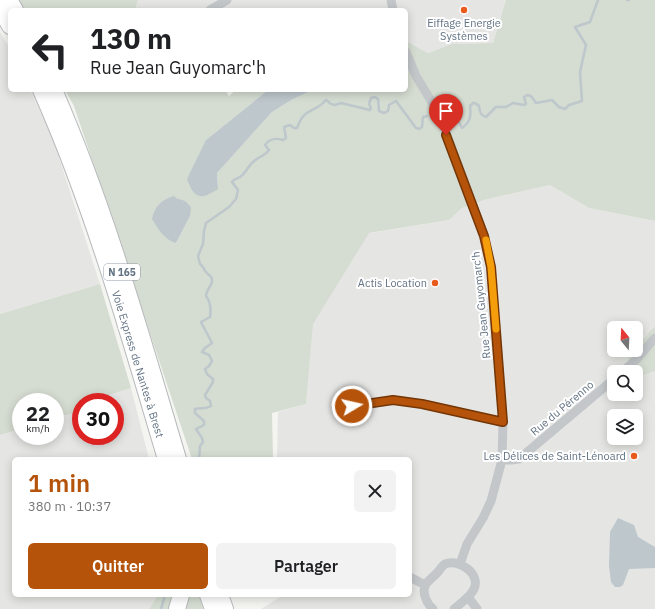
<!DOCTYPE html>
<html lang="fr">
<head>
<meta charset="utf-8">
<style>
  :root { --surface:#fff; --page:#f2f2f2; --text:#202124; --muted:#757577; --accent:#b45309 }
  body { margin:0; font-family:"IBM Plex Sans",sans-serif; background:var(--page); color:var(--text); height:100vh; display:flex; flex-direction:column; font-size:15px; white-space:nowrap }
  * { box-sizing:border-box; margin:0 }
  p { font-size:13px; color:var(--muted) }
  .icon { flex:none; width:22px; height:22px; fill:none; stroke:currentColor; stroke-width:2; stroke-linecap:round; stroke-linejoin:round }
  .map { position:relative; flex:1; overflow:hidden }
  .details { position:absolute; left:12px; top:457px; width:400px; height:140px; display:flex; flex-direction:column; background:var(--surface); border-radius:6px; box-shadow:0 2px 10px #0003 }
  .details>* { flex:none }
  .top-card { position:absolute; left:8px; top:8px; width:400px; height:84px; border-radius:6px; box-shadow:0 2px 10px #0003; background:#fff; color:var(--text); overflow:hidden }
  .needle { width:26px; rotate:342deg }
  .controls { position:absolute; left:607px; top:321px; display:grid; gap:8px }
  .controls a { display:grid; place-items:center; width:36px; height:36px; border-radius:6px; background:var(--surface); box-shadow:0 2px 10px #0003; font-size:20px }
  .speed { position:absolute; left:12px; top:393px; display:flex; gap:8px; font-size:20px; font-weight:700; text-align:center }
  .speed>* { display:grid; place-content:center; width:52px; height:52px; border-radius:50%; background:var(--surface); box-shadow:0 2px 10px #0003; line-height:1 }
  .speed small { font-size:10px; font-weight:400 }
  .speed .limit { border:6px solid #d22; background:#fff; color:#111 }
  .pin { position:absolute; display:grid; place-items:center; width:34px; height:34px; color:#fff; margin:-41px -17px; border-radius:50% 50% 50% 0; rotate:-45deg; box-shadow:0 0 4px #0007 }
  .pin .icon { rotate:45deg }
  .me { position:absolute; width:44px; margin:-22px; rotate:81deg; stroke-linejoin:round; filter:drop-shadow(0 0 3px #0008) }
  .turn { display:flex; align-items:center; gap:14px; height:84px; padding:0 16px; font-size:18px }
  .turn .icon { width:52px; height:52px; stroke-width:2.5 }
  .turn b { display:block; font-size:28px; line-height:34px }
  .round { display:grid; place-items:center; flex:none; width:42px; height:42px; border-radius:6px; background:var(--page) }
  .head { display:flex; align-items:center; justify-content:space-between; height:68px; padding:0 16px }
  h1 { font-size:24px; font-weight:600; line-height:30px; color:var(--accent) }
  .button { display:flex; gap:8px; margin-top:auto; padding:8px 16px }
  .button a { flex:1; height:46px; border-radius:6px; background:var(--accent); color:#fff; font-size:16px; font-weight:600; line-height:46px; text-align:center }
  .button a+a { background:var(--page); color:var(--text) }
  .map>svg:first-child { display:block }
  .built { fill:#e5e6e4; fill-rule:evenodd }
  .green { fill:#d5dcd1; fill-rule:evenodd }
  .water { fill:#bdc7cc }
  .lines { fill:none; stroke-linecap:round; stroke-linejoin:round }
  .stream { stroke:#bdc7cc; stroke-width:2.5 }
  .highway-casing { stroke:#b6b9bc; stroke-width:18 }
  .street { stroke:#c4c7ca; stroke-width:9 }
  .highway { stroke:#fff; stroke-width:16 }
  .route-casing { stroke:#753606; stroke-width:10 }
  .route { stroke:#b45309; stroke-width:7 }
  .slow { stroke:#f59e0b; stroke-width:7 }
  .poi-dot { fill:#e95b1c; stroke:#fff; stroke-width:1.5 }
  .labels { text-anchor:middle; stroke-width:4; stroke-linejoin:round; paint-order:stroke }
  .shield { fill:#fff; stroke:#919ca8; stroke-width:1 }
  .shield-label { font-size:10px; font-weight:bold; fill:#627283 }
  .poi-label { font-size:11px; fill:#627283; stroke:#fff; text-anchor:end }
  .street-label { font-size:11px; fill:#627283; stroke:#fff }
</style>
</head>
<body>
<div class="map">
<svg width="655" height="609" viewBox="0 0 655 609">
  <rect width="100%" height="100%" fill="#f4f5f0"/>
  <!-- built -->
  <g class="built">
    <polygon points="138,0 506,0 493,43 452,44 428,53 406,41 406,10 135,10"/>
    <polygon points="0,32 10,49 10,90 30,90 52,136 100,284 0,314"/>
    <path d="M550 185 589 208 655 221V326L636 347V328H614V350H634L627 357 641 376 655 371V609H261L283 595H410V459H277L278 412 306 404 313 318 365 234 449 220 462 208 484 200ZM614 372H636V394H614ZM614 416H636V438H614Z"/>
    <polygon points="131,388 149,459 14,459 14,595 158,595 149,609 0,609 0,435 21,429 21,436 55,436 55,418 77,412 81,408 81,436 115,436 115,402 88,402"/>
  </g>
  <!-- green -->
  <g class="green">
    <polygon points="19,0 138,0 135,10 24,10"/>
    <path d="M506 0H655V221L589 208 550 185 484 200 462 208 449 220 369 233 313 324 306 404 272 413 273 459H192L74 106 65 90H225L229 96 236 90H268L206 140 218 189 217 173 272 112 293 99 313 90H406V41L428 53 452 44 493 43ZM176 198 185 202 190 216 176 243Z"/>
    <polygon points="100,284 131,388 88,402 81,402 81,408 77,412 55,418 55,402 21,402 21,429 0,435 0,314"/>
    <polygon points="655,326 655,371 641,376 627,357 634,350 636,350 636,347"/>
    <polygon points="158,595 199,595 203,609 149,609"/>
  </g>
  <!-- water -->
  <g class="water">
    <path d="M268 90H313L293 99 272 112 217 173 218 189C200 201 194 198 187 179L206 140Z"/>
    <path d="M174 196 176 198 185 201 191 207 190 216 176 243C165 240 158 229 152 219 155 206 161 200 174 196Z"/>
    <polygon points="618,518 634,525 638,537 655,547 655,568 629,569 623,585 620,587 615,587 611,582 609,566 610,532"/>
  </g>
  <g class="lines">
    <!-- stream -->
    <g class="stream">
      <polyline points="627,0 629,0"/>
      <path d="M454 113 462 128C471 121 471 117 470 106L473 103H475L479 106C480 112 480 115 486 117L496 107H506L513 103 524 105 526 104 524 97 527 95 531 96 536 103 552 100 559 107 565 109 569 105 582 101 580 72 586 45 575 27 590 22 598 0"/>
      <path d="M199 459 200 446 203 442 202 438 196 429 204 425V421L195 413V409C201 407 205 410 211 406L210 401 206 398 205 395 213 382V379L207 374 205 369 209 366 212 361 209 355 202 352 205 348 212 343 201 322 210 317C211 310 211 302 206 296 206 289 215 284 211 277 210 275 207 274 206 272 203 268 203 266 200 264L198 256 203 244 204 231 206 223 229 207 236 199 238 190 232 182C234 179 236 179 240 177 246 173 248 166 253 162 258 157 265 156 269 150L265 145C270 138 276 138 283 140L286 138 284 127 290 125 294 128H297C305 106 314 114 326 100L331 104 335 105 341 103 370 110 371 108 369 104 371 98 375 97 378 99 379 111 384 113 388 111 389 105 396 101 416 128 419 129 422 127 423 117 427 116"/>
      <polyline points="161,609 165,595"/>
    </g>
    <!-- highway casing -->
    <g class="highway-casing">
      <g id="highway">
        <polyline points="9,0 15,10"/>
        <polyline points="0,8 10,26"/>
        <path d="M41 90C94 209 129 335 166 459"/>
        <path d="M54 90C106 209 141 335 178 459"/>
        <polyline points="208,595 213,609"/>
        <polyline points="220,595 225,609"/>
        <polyline points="177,609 181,595"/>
      </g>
    </g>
    <!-- street -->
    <g class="street">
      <polyline points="391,0 393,10"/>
      <polyline points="210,10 227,0"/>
      <polyline points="406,52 416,76 436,109 444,127 484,235 491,267 503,422 502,460 491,501 483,518 467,544 460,564"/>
      <polyline points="622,372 635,361 655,338"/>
      <polyline points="352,407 393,400 423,404 503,422"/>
      <polyline points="502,460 511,460 519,459 614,379"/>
      <polyline points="410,577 425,585"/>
      <polyline points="468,597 477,609"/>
      <path d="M433 609C427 604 421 592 426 584 429 580 433 577 437 573 439 571 442 566 445 564 459 558 481 574 474 589 470 597 461 603 454 609"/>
    </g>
    <!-- highway -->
    <use href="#highway" class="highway"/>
  </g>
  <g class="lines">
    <!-- route casing -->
    <g class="route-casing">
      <polyline id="route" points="352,406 393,400 422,404 503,422 491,267 484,236 446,135"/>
    </g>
    <!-- route -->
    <use href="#route" class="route"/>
    <!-- slow -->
    <polyline class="slow" points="486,240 491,267 496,329"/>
  </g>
  <!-- markers -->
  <g class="poi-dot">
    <circle cx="464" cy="10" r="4"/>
    <circle cx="435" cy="283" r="4"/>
    <circle cx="634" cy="456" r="4"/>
  </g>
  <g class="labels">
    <!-- shield labels -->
    <rect class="shield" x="104" y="264" width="36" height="16" rx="3"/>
    <g class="shield-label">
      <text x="122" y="276">N 165</text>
    </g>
    <!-- poi labels -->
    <g class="poi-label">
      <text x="464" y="27" text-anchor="middle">Eiffage Energie<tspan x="464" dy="13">Systèmes</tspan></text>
      <text x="427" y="287">Actis Location</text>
      <text x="626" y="460">Les Délices de Saint-Lénoard</text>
    </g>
    <!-- street labels -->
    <g class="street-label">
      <text transform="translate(481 305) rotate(-96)" y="4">Rue Jean Guyomarc'h</text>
      <text transform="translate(138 364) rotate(73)" y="4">Voie Express de Nantes à Brest</text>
      <text transform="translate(562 408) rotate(-40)" y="4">Rue du Pérenno</text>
    </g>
  </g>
</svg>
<div class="controls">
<a><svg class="needle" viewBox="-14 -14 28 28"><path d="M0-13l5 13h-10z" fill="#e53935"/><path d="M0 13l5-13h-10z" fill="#757577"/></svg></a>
<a><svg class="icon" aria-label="search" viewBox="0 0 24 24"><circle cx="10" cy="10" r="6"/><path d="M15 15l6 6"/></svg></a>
<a><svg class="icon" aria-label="layers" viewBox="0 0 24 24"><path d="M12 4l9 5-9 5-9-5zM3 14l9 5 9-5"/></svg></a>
</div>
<div class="speed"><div>22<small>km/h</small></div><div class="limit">30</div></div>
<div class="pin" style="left:446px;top:135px;background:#d93025"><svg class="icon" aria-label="arrive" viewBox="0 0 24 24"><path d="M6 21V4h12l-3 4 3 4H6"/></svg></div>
<svg class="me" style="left:352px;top:406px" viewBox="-20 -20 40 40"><circle r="17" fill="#b45309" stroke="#fff" stroke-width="3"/><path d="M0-11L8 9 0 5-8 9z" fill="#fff"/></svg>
<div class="top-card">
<div class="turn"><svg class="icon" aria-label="left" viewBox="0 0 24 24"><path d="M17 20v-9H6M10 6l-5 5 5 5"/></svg><div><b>130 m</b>Rue Jean Guyomarc'h</div></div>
</div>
<section class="details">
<div class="head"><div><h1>1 min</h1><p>380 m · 10:37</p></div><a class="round"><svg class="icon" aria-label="close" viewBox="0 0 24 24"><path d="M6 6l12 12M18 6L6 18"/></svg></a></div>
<div class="button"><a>Quitter</a><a>Partager</a></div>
</section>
</div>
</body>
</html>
